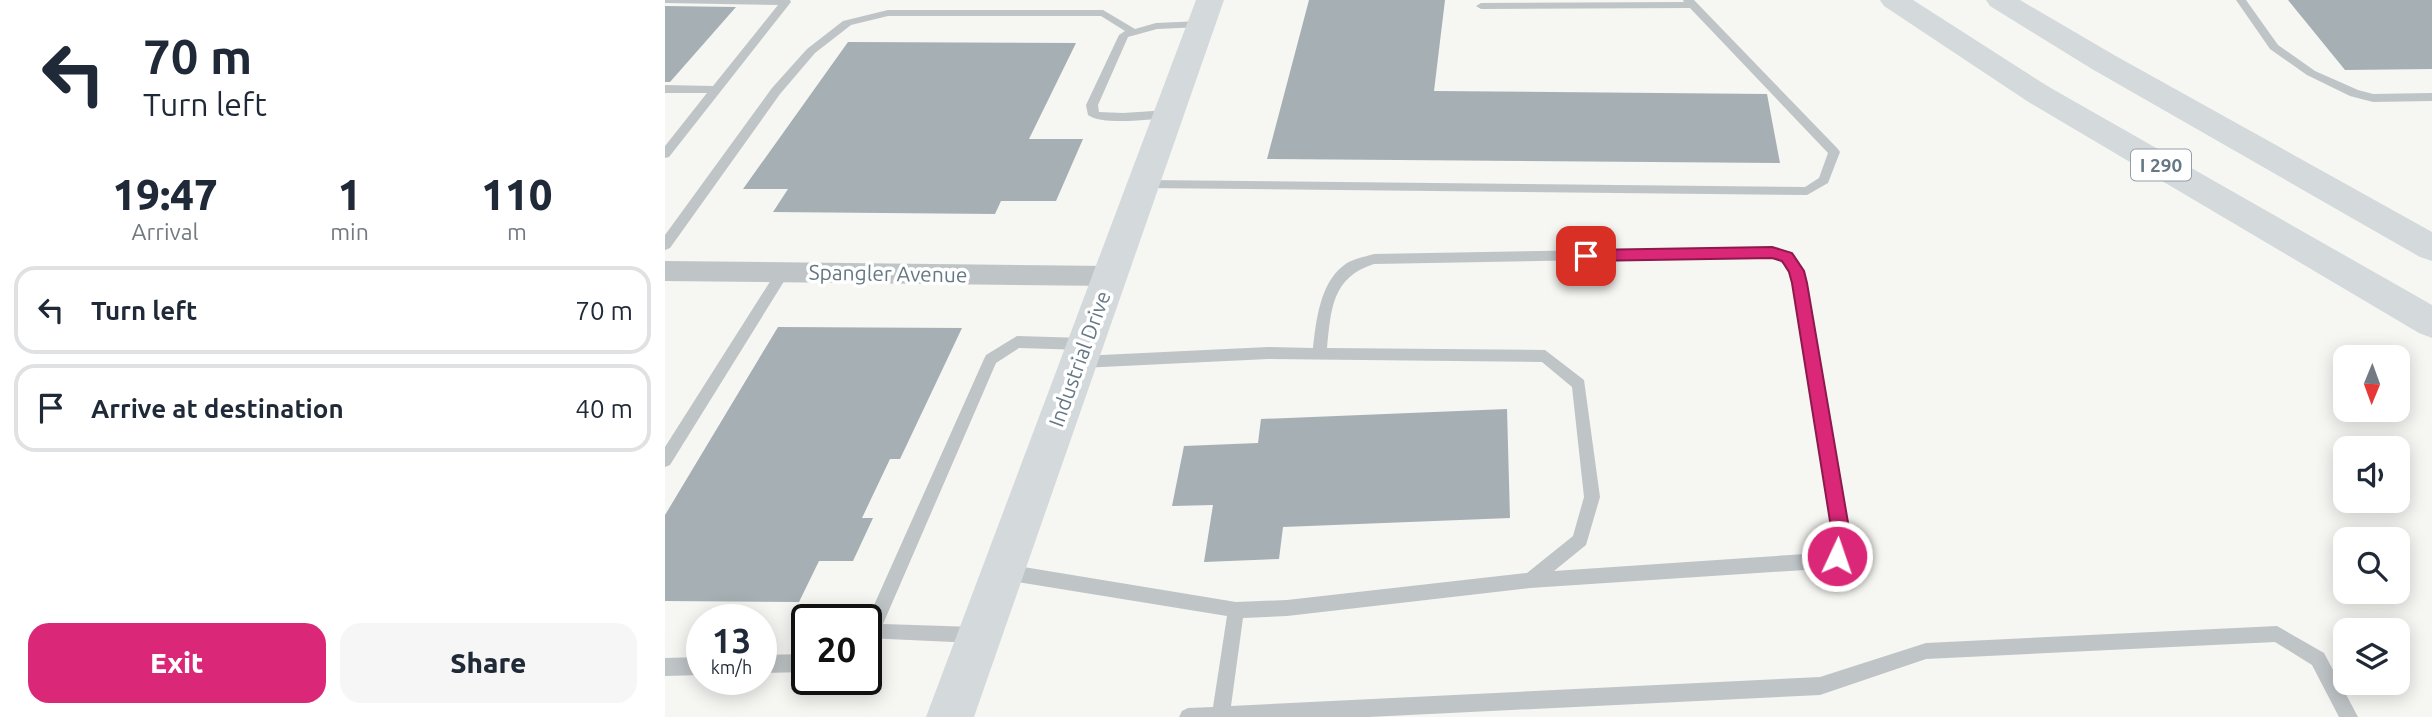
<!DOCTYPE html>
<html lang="en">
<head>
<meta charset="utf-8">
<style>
  :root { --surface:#fff; --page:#f6f6f7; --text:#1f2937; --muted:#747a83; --line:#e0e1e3; --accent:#db2777 }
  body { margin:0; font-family:Ubuntu,sans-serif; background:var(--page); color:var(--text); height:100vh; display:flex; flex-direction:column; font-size:26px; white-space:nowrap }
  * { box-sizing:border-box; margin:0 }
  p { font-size:23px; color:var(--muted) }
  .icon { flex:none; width:38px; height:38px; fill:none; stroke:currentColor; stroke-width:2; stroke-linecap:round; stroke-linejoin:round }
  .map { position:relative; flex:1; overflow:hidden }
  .drawer { display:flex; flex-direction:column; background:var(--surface); width:665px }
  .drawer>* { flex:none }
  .guide { background:#fff; color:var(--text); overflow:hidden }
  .needle { width:46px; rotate:181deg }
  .fabs { position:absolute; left:1668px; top:345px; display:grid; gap:14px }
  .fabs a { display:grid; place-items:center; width:77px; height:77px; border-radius:14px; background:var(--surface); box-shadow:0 4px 18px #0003; font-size:35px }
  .speed { position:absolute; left:21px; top:604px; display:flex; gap:14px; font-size:35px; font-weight:700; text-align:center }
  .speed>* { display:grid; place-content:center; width:91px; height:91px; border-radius:50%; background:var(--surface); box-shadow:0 4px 18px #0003; line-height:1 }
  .speed small { font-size:18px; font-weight:400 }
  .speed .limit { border:4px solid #111; border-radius:10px; background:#fff; color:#111 }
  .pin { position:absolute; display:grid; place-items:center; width:60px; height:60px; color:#fff; margin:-30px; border-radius:14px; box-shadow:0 4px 10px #0006 }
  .me { position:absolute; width:77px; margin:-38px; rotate:3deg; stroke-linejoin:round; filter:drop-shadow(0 0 5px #0008) }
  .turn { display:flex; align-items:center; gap:24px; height:147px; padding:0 28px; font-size:32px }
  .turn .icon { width:91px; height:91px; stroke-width:2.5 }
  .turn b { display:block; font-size:49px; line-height:60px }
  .eta { display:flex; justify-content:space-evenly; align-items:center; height:119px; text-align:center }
  .eta b { font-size:42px; font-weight:800; line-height:49px }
  .action { display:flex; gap:14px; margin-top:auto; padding:14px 28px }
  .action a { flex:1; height:80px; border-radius:21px; background:var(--accent); color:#fff; font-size:28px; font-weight:800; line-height:80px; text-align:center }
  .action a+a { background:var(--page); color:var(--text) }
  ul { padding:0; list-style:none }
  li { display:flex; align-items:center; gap:21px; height:88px; margin:0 14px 10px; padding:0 14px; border:4px solid var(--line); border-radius:21px }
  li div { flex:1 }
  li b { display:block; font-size:26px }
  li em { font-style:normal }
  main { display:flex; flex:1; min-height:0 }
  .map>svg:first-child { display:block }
  .building { fill:#a6afb4 }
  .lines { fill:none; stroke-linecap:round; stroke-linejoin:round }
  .lane { fill:#bfc4c7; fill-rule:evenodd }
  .street { fill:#bfc4c7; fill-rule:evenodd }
  .secondary { fill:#d4d9dc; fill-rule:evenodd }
  .highway { fill:#d4d9dc; fill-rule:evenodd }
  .route { fill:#db2777; stroke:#8e194d; stroke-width:2 }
  .labels { text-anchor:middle; stroke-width:7; stroke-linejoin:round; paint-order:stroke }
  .shield { fill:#fff; stroke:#93a0a9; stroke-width:2 }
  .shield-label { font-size:19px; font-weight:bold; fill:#657884 }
  .street-label { font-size:21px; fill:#657884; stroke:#fff }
</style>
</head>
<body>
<main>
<section class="drawer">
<div class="guide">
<div class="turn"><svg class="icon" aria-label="left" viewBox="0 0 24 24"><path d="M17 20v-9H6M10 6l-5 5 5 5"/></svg><div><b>70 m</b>Turn left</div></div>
</div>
<div class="eta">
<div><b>19:47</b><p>Arrival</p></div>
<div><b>1</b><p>min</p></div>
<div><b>110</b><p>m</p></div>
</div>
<ul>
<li><svg class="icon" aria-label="left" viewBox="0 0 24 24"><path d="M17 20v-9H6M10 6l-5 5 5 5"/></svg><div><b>Turn left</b></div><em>70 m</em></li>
<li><svg class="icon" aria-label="arrive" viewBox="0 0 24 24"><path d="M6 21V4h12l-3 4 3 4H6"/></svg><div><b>Arrive at destination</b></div><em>40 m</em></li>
</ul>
<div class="action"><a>Exit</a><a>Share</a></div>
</section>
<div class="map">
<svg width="1767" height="717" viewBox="0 0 1767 717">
  <rect width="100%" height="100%" fill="#f6f6f3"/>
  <!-- building -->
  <g class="building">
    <polygon points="644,0 780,0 769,91 1102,94 1115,163 602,159"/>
    <polygon points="1623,0 1767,0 1767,69 1680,70"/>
    <polygon points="0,6 71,7 5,82 0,82"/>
    <polygon points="183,42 411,43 364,139 418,139 391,201 336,201 330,214 108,212 123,189 78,189"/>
    <polygon points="113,327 297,328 235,459 225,459 197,518 208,518 188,561 154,561 134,602 0,601 0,515"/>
    <polygon points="842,409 845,518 618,527 614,559 539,562 548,505 507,506 519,446 593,443 596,419"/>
  </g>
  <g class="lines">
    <!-- lane -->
    <g class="lane">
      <polygon points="0,0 125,0 126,2 4,157 0,158 0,146 42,93 0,93 0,85 48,86 113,5 0,3"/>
      <polygon points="1018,0 1029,0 1173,149 1175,152 1163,183 1142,195 479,188 473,184 479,180 1140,187 1154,178 1163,153 1025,8 816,9 811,6 816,3 1019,2"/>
      <polygon points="1571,0 1581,0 1613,45 1650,71 1693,90 1708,94 1767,93 1767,101 1708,102 1685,96 1642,75 1605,49"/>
      <path d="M223 10H438L470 29 491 23 536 21 541 24 536 27 492 29 463 37 433 105 434 112 458 113 504 110 510 114 504 118C485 119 438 126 423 115L421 105 454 35 460 31 436 16H223L186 25 150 53 115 94 5 248 0 250V235L107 88 142 49 178 21Z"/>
      <path d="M1107 247C1127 253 1135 263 1142 283L1185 540 1178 561 1155 569 865 588 622 616 578 618 566 706 1155 677 1261 643 1612 626 1659 653 1693 717H1674L1647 665 1610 642 1261 659 1155 695 704 717H514L517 711 523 708 548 707 562 616 340 580 334 577 332 572 334 567 340 564 571 602 622 600 862 573 908 536 919 497 907 387 877 362 603 359 416 368 411 366 409 362 411 358 416 356 603 347 648 348C651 321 655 284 678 266 686 259 699 257 709 254ZM1107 257 1121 266 1128 283 1169 540 1166 550 1155 553 889 571 921 545 935 497 919 380 880 350 662 348C666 309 667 277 709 264Z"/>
      <polygon points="118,267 123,269 125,272 123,275 5,465 0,467 0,447 113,269"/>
      <polygon points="352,336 419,338 424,340 426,344 424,348 419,350 354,348 331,363 218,624 310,627 316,629 318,635 316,641 310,643 201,638 201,623 319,359 321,355"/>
      <polygon points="142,654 142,672 96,673 96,655"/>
      <polygon points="37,657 37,675 0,676 0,658"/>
    </g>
    <!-- street -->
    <polygon class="street" points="0,261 445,266 454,269 458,276 454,283 445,286 0,281"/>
    <!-- secondary -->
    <polygon class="secondary" points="531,0 559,0 309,717 261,717"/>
    <!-- highway -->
    <g class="highway">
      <polygon points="1215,0 1248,0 1384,87 1767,305 1767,338 1754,333 1362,101 1219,6"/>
      <polygon points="1321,0 1355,0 1449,55 1767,232 1767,261 1755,257 1427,69 1325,6"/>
    </g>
  </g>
  <!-- route -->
  <polygon class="route" points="1107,247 1127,253 1139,271 1142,283 1186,540 1178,562 1172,564 1165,562 1163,556 1168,540 1127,283 1124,272 1117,261 1107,258 921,261 914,256 921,250"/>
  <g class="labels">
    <!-- shield labels -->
    <rect class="shield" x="1466" y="149.5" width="60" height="31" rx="5"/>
    <g class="shield-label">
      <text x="1496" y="172">I 290</text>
    </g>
    <!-- street labels -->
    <g class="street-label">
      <text transform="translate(223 274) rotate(1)" y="7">Spangler Avenue</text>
      <text transform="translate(415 359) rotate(-70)" y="7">Industrial Drive</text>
    </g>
  </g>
</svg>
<div class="fabs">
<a><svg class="needle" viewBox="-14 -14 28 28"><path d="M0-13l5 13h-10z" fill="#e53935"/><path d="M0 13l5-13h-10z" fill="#747a83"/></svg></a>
<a><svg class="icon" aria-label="sound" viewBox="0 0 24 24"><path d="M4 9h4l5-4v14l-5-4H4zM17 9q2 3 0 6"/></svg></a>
<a><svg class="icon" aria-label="search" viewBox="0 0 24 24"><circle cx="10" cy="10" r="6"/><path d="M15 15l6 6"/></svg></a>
<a><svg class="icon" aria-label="layers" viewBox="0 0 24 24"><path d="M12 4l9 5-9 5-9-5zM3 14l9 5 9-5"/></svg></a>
</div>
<div class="speed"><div>13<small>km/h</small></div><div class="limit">20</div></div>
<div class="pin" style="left:921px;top:256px;background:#d93025"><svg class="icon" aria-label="arrive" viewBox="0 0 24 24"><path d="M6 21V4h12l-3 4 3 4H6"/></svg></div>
<svg class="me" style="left:1172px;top:556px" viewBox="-20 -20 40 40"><circle r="17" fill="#db2777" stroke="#fff" stroke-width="3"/><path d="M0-11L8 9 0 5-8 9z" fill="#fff"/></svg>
</div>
</main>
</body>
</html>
